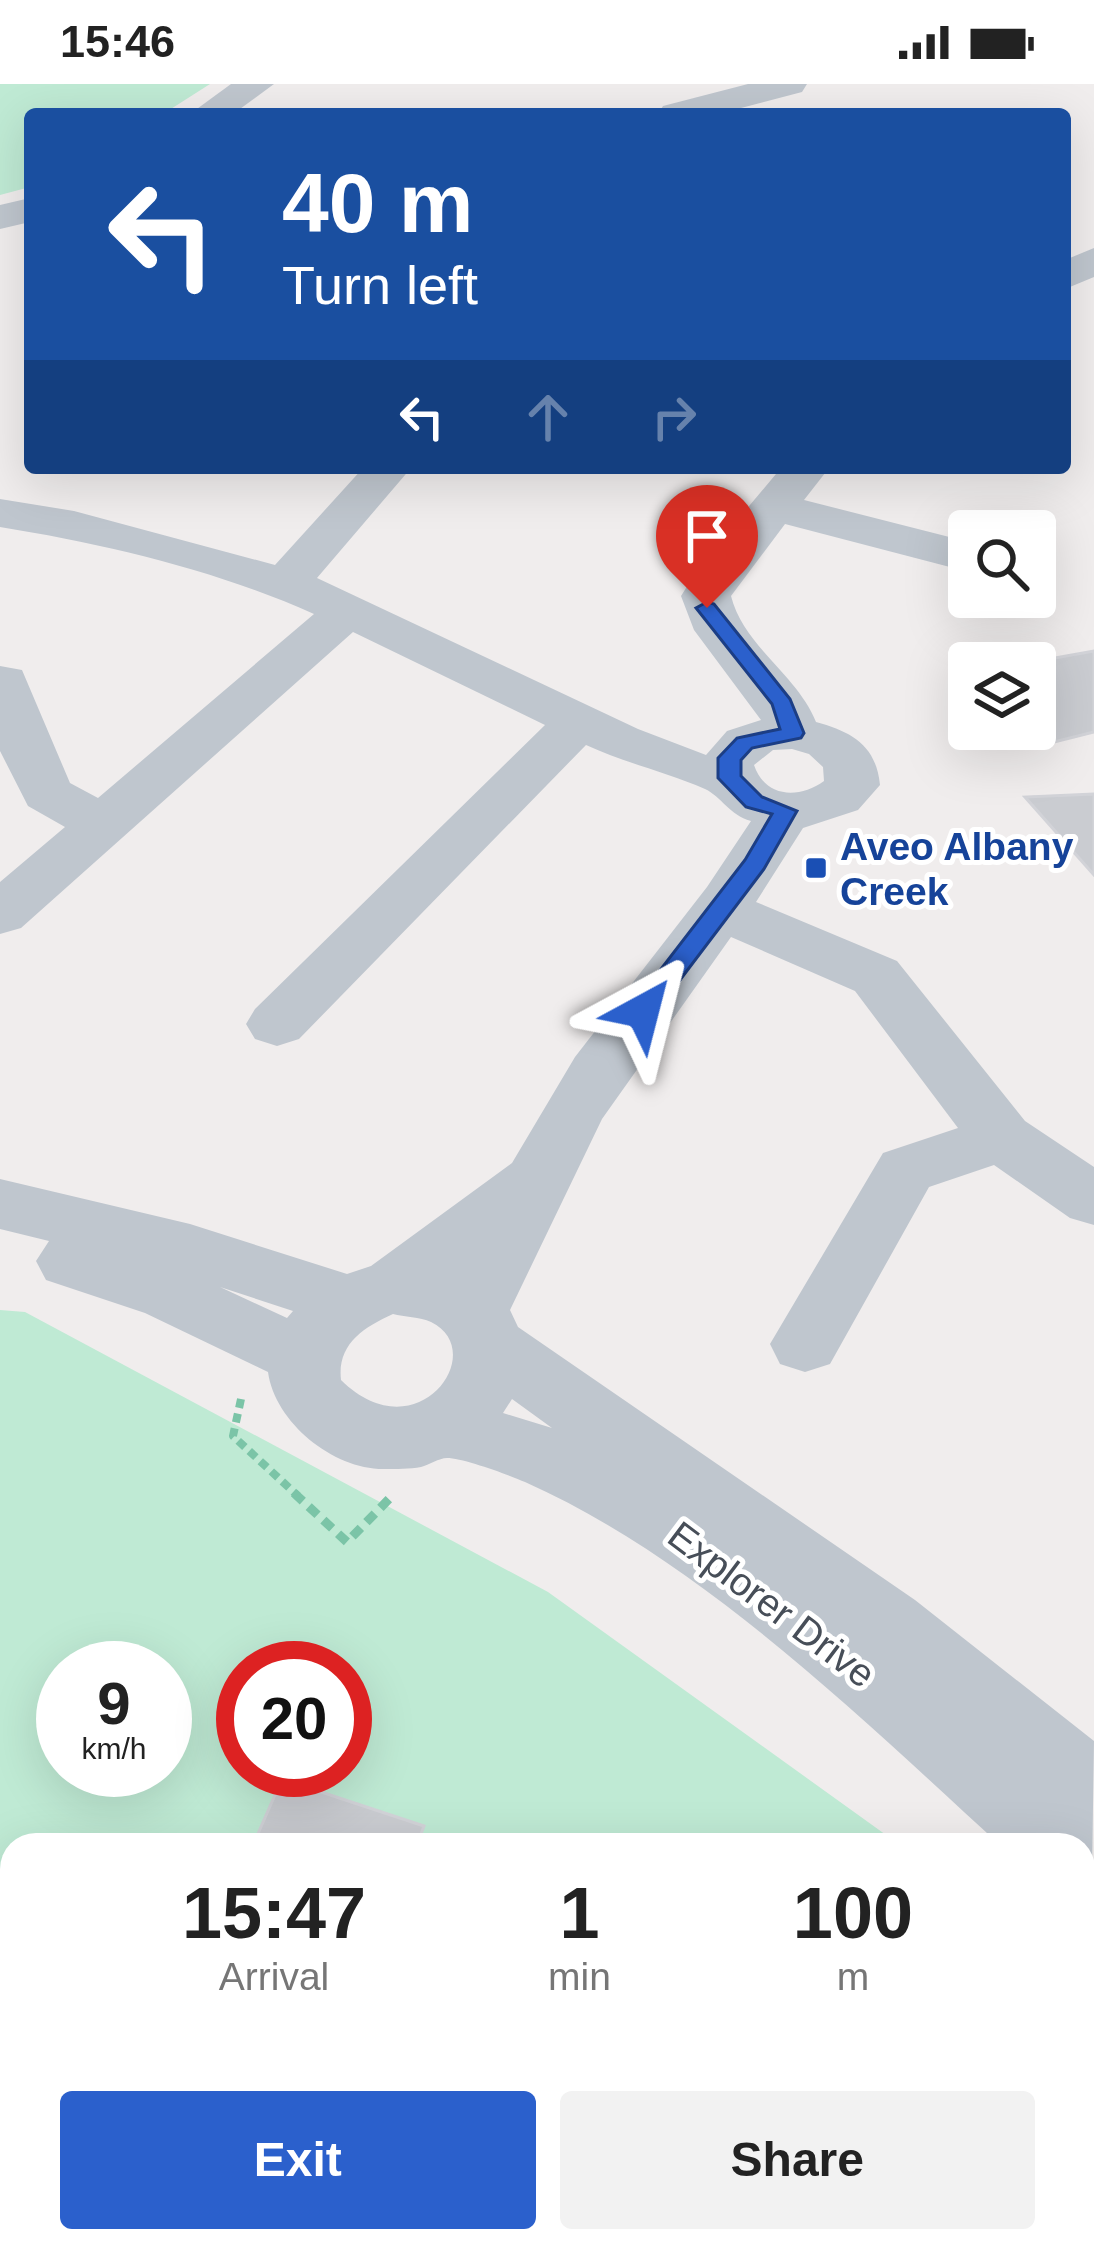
<!DOCTYPE html>
<html lang="en">
<head>
<meta charset="utf-8">
<style>
  :root { --surface:#fff; --page:#f2f2f2; --text:#222; --muted:#767676; --accent:#2b60cc }
  body { margin:0; font-family:Helvetica,sans-serif; background:var(--page); color:var(--text); height:100vh; display:flex; flex-direction:column; font-size:45px; white-space:nowrap }
  * { box-sizing:border-box; margin:0 }
  p { font-size:39px; color:var(--muted) }
  .icon { flex:none; width:66px; height:66px; fill:none; stroke:currentColor; stroke-width:2; stroke-linecap:round; stroke-linejoin:round }
  .map { position:relative; flex:1; overflow:hidden }
  .details { position:absolute; left:0px; top:1749px; width:1095px; height:420px; display:flex; flex-direction:column; background:var(--surface); border-radius:36px 36px 0 0; box-shadow:0 12px 48px #0002 }
  .details>* { flex:none }
  .hud { position:absolute; left:24px; top:24px; width:1047px; height:366px; border-radius:12px; box-shadow:0 12px 48px #0002; background:#1a4fa0; color:#fff; overflow:hidden }
  .tools { position:absolute; left:948px; top:426px; display:grid; gap:24px }
  .tools a { display:grid; place-items:center; width:108px; height:108px; border-radius:12px; background:var(--surface); box-shadow:0 12px 48px #0002; font-size:60px }
  .speed { position:absolute; left:36px; top:1557px; display:flex; gap:24px; font-size:60px; font-weight:700; text-align:center }
  .speed>* { display:grid; place-content:center; width:156px; height:156px; border-radius:50%; background:var(--surface); box-shadow:0 12px 48px #0002; line-height:1 }
  .speed small { font-size:30px; font-weight:400 }
  .speed .limit { border:18px solid #d22; background:#fff; color:#111 }
  .pin { position:absolute; display:grid; place-items:center; width:102px; height:102px; color:#fff; margin:-123px -51px; border-radius:50% 50% 50% 0; rotate:-45deg; box-shadow:0 0 12px #0007 }
  .pin .icon { rotate:45deg }
  .me { position:absolute; width:132px; margin:-66px; rotate:38deg; stroke-linejoin:round; filter:drop-shadow(0 0 9px #0008) }
  .turn { display:flex; align-items:center; gap:42px; height:252px; padding:0 60px; font-size:54px }
  .turn .icon { width:156px; height:156px; stroke-width:2.5 }
  .turn b { display:block; font-size:84px; line-height:102px }
  .lanes { display:flex; align-items:center; height:114px; padding:0 60px; background:#0003; justify-content:center; gap:60px; direction:ltr }
  .lanes .off { opacity:.35 }
  .eta { display:flex; justify-content:space-evenly; align-items:center; height:204px; text-align:center }
  .eta b { font-size:72px; font-weight:700; line-height:84px }
  .action { display:flex; gap:24px; margin-top:auto; padding:24px 60px }
  .action a { flex:1; height:138px; border-radius:12px; background:var(--accent); color:#fff; font-size:48px; font-weight:700; line-height:138px; text-align:center }
  .action a+a { background:var(--page); color:var(--text) }
  .status { display:flex; justify-content:space-between; align-items:center; height:84px; padding:0 60px; background:var(--surface); direction:ltr }
  .status svg { height:33px; fill:currentColor }
  .map>svg:first-child { display:block }
  .green { fill:#bfead4; fill-rule:evenodd }
  .water { fill:#90c9e2 }
  .building { fill:#caccd1; stroke:#d2d3d8; stroke-width:3 }
  .lines { fill:none; stroke-linecap:round; stroke-linejoin:round }
  .path-far1 { stroke:#7bc4a7; stroke-width:8; stroke-dasharray:9 6; stroke-linecap:butt }
  .path { stroke:#7bc4a7; stroke-width:9; stroke-dasharray:12 8; stroke-linecap:butt }
  .minor { fill:#bfc6ce; fill-rule:evenodd }
  .route { fill:#2b60cc; stroke:#1c3e85; stroke-width:3 }
  .transit-dot { fill:#1a4fb4; stroke:#fff; stroke-width:4.5 }
  .labels { text-anchor:middle; stroke-width:10; stroke-linejoin:round; paint-order:stroke }
  .transit-label { font-size:39px; font-weight:bold; fill:#164399; stroke:#fff; text-anchor:start }
  .street-label { font-size:39px; fill:#474e58; stroke:#fff }
</style>
</head>
<body>
<div class="status"><b>15:46</b><svg viewBox="0 0 49 12"><path d="M0 12V9h3v3zM5 12V6h3v6zM10 12V3h3v9zM15 12V0h3v12zM26 1h20v11H26zM47 4h2v5h-2z"/></svg></div>
<div class="map">
<svg width="1094" height="2169" viewBox="0 0 1094 2169">
  <rect width="100%" height="100%" fill="#f0eded"/>
  <!-- green -->
  <g class="green">
    <polygon points="0,0 210,0 163,30 30,30 30,103 0,111"/>
    <path d="M0 1226 25 1228 548 1508 900 1761H12V2157H1083V1953L1094 1967V2169H0ZM63 1584H165V1686H63ZM243 1584H345V1686H243Z"/>
  </g>
  <!-- water -->
  <polygon class="water" points="306,2157 808,2157 795,2169 292,2169"/>
  <!-- building -->
  <g class="building">
    <polygon points="1094,567 1094,648 1046,660 1034,645 1035,579 1027,579"/>
    <polygon points="1094,710 1094,791 1025,713"/>
    <polygon points="282,1695 424,1742 417,1761 253,1761"/>
    <polygon points="12,1970 12,2157 164,2157 150,2169 0,2169 0,1979"/>
  </g>
  <g class="lines">
    <!-- path-far1 -->
    <polyline class="path-far1" points="241,1315 233,1352 298,1412"/>
    <!-- path -->
    <g class="path">
      <polyline points="294,1409 347,1458 390,1414"/>
      <polyline points="1083,1854 1094,1864"/>
    </g>
    <!-- minor -->
    <g class="minor">
      <polygon points="231,0 274,0 233,30 190,30"/>
      <polygon points="748,0 807,0 802,8 718,30 658,30 663,22"/>
      <polygon points="30,114 30,138 0,145 0,121"/>
      <polygon points="1094,164 1094,193 1065,205 1065,176"/>
      <path d="M363 384H411L317 494 638 645 706 671 727 647 761 636 694 546 681 512 703 477 781 384H829L804 416 969 458V488L785 440 731 512C744 563 797 590 816 638 852 648 876 661 880 701L858 726 803 744 756 818 897 877 1025 1037 1094 1083V1141L1070 1134 994 1081 929 1103 830 1280 805 1288 780 1280 770 1260 883 1069 958 1044 855 907 731 853 602 1035 510 1226 518 1243 915 1516 1094 1657 1092 1790 1083 1793V1761H1000C860 1633 700 1476 525 1398 509 1391 463 1374 447 1374 439 1374 429 1381 421 1383 410 1385 396 1385 385 1385 334 1386 275 1339 268 1288L145 1229 46 1196 36 1177 49 1157 0 1145V1095L190 1140 347 1190 371 1182 512 1079 575 973 707 803 751 737C729 731 722 713 705 705 666 688 625 679 586 661L299 955 277 962 255 955 246 940 255 925 545 641 353 548 21 844 0 850V798L65 743 28 722 0 667V582L22 586 70 699 98 714 314 530C216 486 105 460 0 443V415L74 427 275 481ZM792 665 809 670 823 683 824 697C799 715 765 714 754 681L773 666ZM220 1203 293 1227 287 1234ZM393 1230C404 1233 420 1233 431 1238 491 1267 417 1371 341 1296 337 1261 362 1244 393 1230ZM512 1315 552 1344 503 1329Z"/>
    </g>
  </g>
  <!-- route -->
  <polygon class="route" points="707,518 714,520 790,615 804,649 801,654 752,664 741,676 741,692 762,713 797,727 764,785 652,933 634,933 630,927 634,920 745,776 772,730 746,723 718,694 718,674 737,654 780,645 772,620 696,524"/>
  <!-- markers -->
  <rect class="transit-dot" x="804" y="772" width="24" height="24" rx="6"/>
  <g class="labels">
    <!-- transit labels -->
    <g class="transit-label">
      <text x="840" y="776">Aveo Albany<tspan x="840" dy="45">Creek</tspan></text>
    </g>
    <!-- street labels -->
    <g class="street-label">
      <text transform="translate(772 1520) rotate(37)" y="14">Explorer Drive</text>
    </g>
  </g>
</svg>
<div class="tools">
<a><svg class="icon" aria-label="search" viewBox="0 0 24 24"><circle cx="10" cy="10" r="6"/><path d="M15 15l6 6"/></svg></a>
<a><svg class="icon" aria-label="layers" viewBox="0 0 24 24"><path d="M12 4l9 5-9 5-9-5zM3 14l9 5 9-5"/></svg></a>
</div>
<div class="speed"><div>9<small>km/h</small></div><div class="limit">20</div></div>
<div class="pin" style="left:707px;top:524px;background:#d93025"><svg class="icon" aria-label="arrive" viewBox="0 0 24 24"><path d="M6 21V4h12l-3 4 3 4H6"/></svg></div>
<svg class="me" style="left:643px;top:927px" viewBox="-20 -20 40 40"><path d="M0-17L14 15 0 8-14 15z" fill="#2b60cc" stroke="#fff" stroke-width="4"/></svg>
<div class="hud">
<div class="turn"><svg class="icon" aria-label="left" viewBox="0 0 24 24"><path d="M17 20v-9H6M10 6l-5 5 5 5"/></svg><div><b>40 m</b>Turn left</div></div>
<div class="lanes"><svg class="icon" aria-label="left" viewBox="0 0 24 24"><path d="M17 20v-9H6M10 6l-5 5 5 5"/></svg><svg class="icon off" aria-label="ahead" viewBox="0 0 24 24"><path d="M12 20V5M6 11l6-6 6 6"/></svg><svg class="icon off" aria-label="right" viewBox="0 0 24 24"><path d="M7 20v-9h11M14 6l5 5-5 5"/></svg></div>
</div>
<section class="details">
<div class="eta">
<div><b>15:47</b><p>Arrival</p></div>
<div><b>1</b><p>min</p></div>
<div><b>100</b><p>m</p></div>
</div>
<div class="action"><a>Exit</a><a>Share</a></div>
</section>
</div>
</body>
</html>
